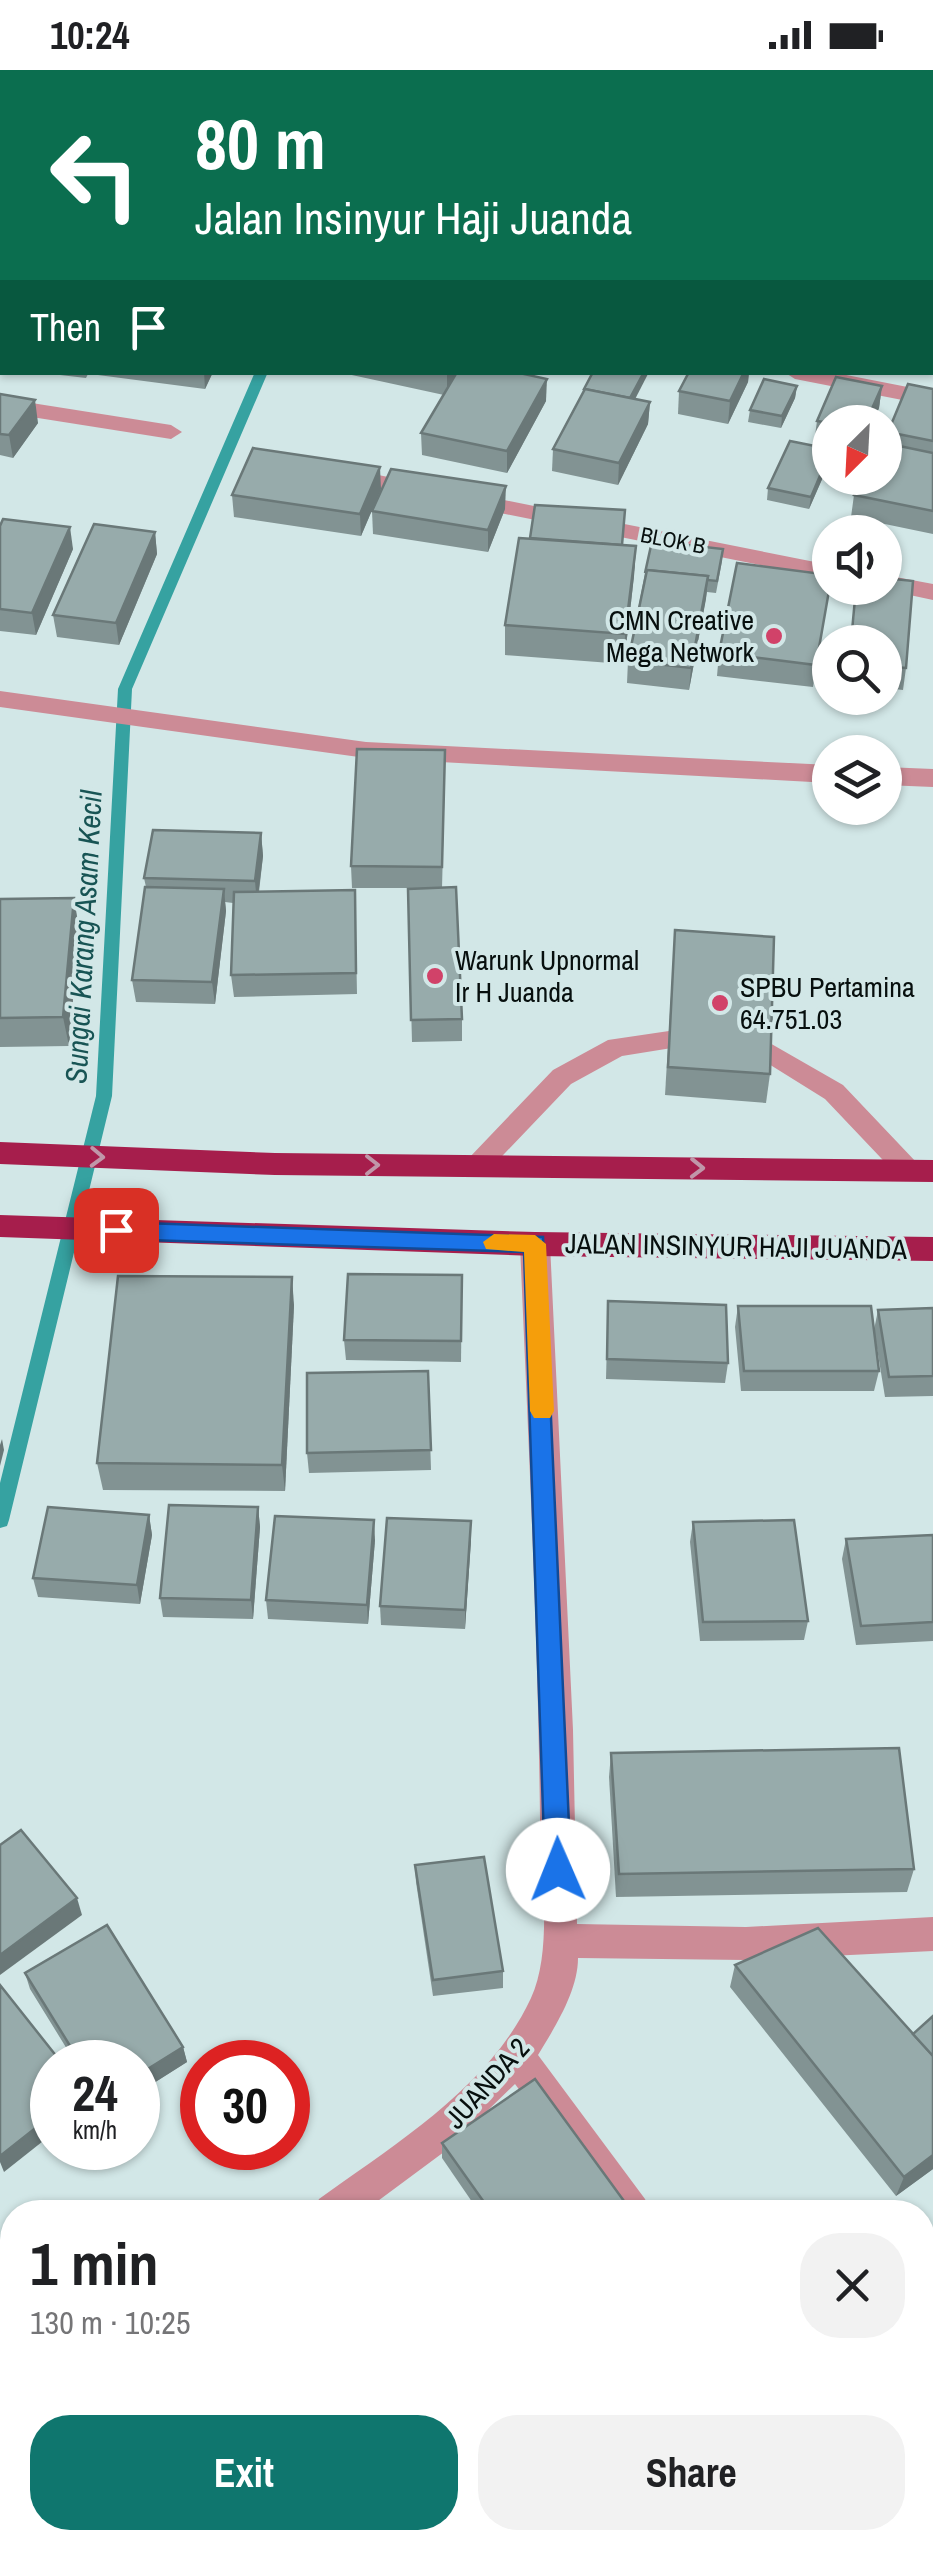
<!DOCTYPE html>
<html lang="en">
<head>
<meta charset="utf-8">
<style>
  :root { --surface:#fff; --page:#f2f2f2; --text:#202124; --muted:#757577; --accent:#0f766e }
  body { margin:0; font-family:"Archivo Narrow",sans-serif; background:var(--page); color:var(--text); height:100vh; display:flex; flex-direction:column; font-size:38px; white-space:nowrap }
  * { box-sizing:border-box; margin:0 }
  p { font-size:32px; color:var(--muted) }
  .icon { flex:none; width:55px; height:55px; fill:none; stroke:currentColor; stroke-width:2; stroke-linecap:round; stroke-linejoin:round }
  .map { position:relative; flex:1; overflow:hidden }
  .panel { position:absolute; left:0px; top:2130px; width:935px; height:350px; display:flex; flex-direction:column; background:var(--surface); border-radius:40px 40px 0 0; box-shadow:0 2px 8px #0004 }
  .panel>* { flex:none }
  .top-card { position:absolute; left:0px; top:0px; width:935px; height:305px; box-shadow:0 2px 8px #0004; background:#0b6e4f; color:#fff; overflow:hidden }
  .needle { width:65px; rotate:204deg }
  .fabs { position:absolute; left:812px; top:335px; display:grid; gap:20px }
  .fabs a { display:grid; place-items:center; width:90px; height:90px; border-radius:50%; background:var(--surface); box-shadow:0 2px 8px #0004; font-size:50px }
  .speed { position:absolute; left:30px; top:1970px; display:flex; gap:20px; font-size:50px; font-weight:700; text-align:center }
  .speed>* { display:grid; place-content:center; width:130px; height:130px; border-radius:50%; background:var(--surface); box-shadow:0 2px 8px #0004; line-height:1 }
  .speed small { font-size:25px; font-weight:400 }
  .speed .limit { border:15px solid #d22; background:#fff; color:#111 }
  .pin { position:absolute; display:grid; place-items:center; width:85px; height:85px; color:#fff; margin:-42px; border-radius:20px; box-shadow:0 5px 15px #0006 }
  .me { position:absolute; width:110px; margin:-55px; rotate:359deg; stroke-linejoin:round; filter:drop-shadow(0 0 8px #0008) }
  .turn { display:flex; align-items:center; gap:35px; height:210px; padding:0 30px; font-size:45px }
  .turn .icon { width:130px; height:130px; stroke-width:2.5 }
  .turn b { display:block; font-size:70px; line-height:85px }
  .then { display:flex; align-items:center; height:95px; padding:0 30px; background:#0003; gap:20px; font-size:38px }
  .round { display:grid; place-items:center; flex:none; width:105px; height:105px; border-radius:40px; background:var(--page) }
  .headline { display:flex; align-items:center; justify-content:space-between; height:170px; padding:0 30px }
  h1 { font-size:60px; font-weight:700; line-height:75px }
  .cta { display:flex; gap:20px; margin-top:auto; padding:20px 30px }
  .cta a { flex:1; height:115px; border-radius:40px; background:var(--accent); color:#fff; font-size:40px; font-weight:700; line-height:115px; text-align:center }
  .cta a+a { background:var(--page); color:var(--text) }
  .status { display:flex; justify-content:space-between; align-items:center; height:70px; padding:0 50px; background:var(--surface); direction:ltr }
  .status svg { height:28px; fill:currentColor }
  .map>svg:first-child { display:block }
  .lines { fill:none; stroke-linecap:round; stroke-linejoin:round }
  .stream { fill:#36a2a1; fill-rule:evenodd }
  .service { fill:#cc8b96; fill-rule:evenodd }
  .minor { fill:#cc8b96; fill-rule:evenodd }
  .trunk { fill:#a61e4c; fill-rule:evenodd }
  .wall { fill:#829393 }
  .shaded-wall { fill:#6a7878 }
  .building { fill:#97abab; stroke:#6a7878; stroke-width:2.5 }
  .oneway { stroke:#c097a9 }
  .route { fill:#1a73e8; stroke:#114b97; stroke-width:2.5 }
  .slow { fill:#f59e0b }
  .poi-dot { fill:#d14269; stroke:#d2e7e7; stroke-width:4 }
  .labels { text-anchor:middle; stroke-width:8; stroke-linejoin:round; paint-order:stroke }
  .far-street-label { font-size:22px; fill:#070f0e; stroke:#d2e7e7 }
  .poi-label { font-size:28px; fill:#070f0e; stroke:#d2e7e7; text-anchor:start }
  .street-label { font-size:28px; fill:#070f0e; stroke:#d2e7e7 }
  .water-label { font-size:30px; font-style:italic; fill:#185454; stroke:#d2e7e7 }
</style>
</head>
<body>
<div class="status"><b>10:24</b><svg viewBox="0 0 49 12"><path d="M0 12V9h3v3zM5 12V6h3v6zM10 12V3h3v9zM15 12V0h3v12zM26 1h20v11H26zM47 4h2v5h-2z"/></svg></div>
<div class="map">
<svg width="933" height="2480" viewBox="0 0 933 2480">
  <rect width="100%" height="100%" fill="#d2e7e7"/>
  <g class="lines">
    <!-- stream -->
    <polygon class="stream" points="255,302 268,302 132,619 112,1026 9,1450 7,1456 0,1458 0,1413 96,1026 118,619"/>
    <!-- service -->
    <g class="service">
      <polygon points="669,961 678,963 682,970 678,977 622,986 571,1014 486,1103 468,1103 464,1096 468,1089 553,1000 608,970"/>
      <polygon points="768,972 843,1015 917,1093 921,1100 917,1107 899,1107 825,1029 759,988 755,981 759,974"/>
    </g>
    <!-- minor -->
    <g class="minor">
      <polygon points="64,0 99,0 101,2 66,2"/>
      <rect x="0" y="147" width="2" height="13"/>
      <polygon points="784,302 831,302 933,322 933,336 795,309"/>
      <polygon points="0,328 171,355 182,362 171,369 0,342"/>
      <polygon points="343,398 830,495 830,509 335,410 332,405"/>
      <polygon points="885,505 933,514 933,530 877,518 885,518"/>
      <polygon points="0,621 366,672 830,695 830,713 366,688 0,637"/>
      <polygon points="885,697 933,699 933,717 885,715"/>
      <path d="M535 1162 545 1166 550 1174 573 1660 577 1854 746 1857 933 1847V1881L746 1890 578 1888C578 1921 555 1957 538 1985L645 2129 651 2142H609L515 2014 448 2079 363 2142H313L319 2129C395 2074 490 2017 531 1928 553 1881 541 1802 540 1749 538 1557 528 1366 520 1174L525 1166Z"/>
      <polygon points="12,2361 12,2406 0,2411 0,2366"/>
    </g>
    <!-- trunk -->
    <g class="trunk">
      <polygon points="0,1072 275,1083 933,1090 933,1112 275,1105 0,1094"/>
      <polygon points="0,1145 535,1162 933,1167 933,1191 535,1186 0,1167"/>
    </g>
  </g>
  <!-- wall -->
  <g class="wall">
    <polygon points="0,0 2,2 2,53 0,53"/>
    <polygon points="126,0 268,0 266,2 143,2"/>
    <polygon points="900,0 933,0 933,23 932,2 900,2"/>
    <polygon points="59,302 89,302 86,308 60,305"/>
    <polygon points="98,302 213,302 205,319 98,305"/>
    <polygon points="338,302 515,302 546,331 507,403 422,385 421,363 444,325"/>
    <polygon points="689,302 749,302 748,312 728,354 678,344 679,321"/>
    <polygon points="797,316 795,328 781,358 748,352 750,340"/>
    <polygon points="882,316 879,338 873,352 830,352 830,376 814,373 817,351"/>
    <polygon points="933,319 933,464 851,447 854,425 886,373 888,362"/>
    <polygon points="0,324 38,353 13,388 0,385"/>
    <polygon points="635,329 650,332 648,354 618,415 552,401 553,379"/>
    <polygon points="830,391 809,439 767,430 768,418"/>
    <polygon points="381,419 361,466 234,447 232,425"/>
    <polygon points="505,439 488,482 373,464 372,441"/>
    <polygon points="0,456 73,479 36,565 0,561"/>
    <polygon points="155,462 157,484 119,575 57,567 53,545"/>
    <polygon points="623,475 636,476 634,506 624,594 505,585 505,555"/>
    <polygon points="722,491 716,523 707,522 689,620 627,613 628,591 645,503"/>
    <polygon points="830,505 813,617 717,606 719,583"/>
    <polygon points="856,518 906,598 903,620 885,618 885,572 850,572"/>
    <polygon points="445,702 442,818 462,949 462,971 412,972 408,819 422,818 352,818 351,796"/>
    <polygon points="261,763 263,786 259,822 355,820 357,924 234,927 231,905 233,833 225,832 226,841 215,934 136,932 132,910 146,817 144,808"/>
    <polygon points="0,829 79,858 69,976 0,977"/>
    <polygon points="675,860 770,1004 766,1033 665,1025"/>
    <polygon points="462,1205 461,1292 346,1290 344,1270"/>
    <polygon points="608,1231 728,1293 725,1313 606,1309"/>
    <polygon points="294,1235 285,1421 103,1420 97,1393"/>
    <polygon points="738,1236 879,1301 874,1321 741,1321 735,1257"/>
    <polygon points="933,1238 933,1326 885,1327 874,1260 878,1240"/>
    <polygon points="428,1301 431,1400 309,1403 307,1383"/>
    <polygon points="258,1437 260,1457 253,1549 163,1547 160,1528"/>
    <polygon points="149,1445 152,1465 140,1534 38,1527 33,1508"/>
    <polygon points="471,1451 465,1559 381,1555 380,1536"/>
    <polygon points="693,1452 808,1551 804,1570 700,1571 690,1472"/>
    <polygon points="933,1465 933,1571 856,1575 842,1489 846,1469"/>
    <polygon points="375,1470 368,1554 268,1549 266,1530"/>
    <polygon points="611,1683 914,1799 907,1822 616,1827 609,1707"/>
    <polygon points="415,1795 503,1901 503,1918 433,1926 416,1812"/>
    <polygon points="735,1895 913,1964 933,1946 933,2099 896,2126 730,1917"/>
    <polygon points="25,1903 183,1977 187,1992 138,2023 138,1992 75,1992 30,1919"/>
    <polygon points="442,2073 632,2142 479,2142 442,2088"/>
    <polygon points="922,2167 933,2180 933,2334 922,2320"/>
  </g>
  <!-- shaded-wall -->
  <g class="shaded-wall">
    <polygon points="204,302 213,302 205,319"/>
    <polygon points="447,302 461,302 447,325"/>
    <polygon points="644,302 649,302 629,341 630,329"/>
    <polygon points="744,302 749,302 748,312 728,354 730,331"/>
    <polygon points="547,309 546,331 507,403 507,381"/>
    <polygon points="797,316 795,328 781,358 782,346"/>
    <polygon points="882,316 879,338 873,352 866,352"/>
    <polygon points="35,330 38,353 13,388 9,365"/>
    <polygon points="650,332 648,354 618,415 619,393"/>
    <polygon points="830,382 830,391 809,439 811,427"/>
    <polygon points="380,397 381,419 361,466 360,444"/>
    <polygon points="506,416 505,439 488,482 488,460"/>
    <polygon points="70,457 73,479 36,565 32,543"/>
    <polygon points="155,462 157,484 119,575 116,553"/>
    <polygon points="636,476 634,506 624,594 625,564"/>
    <polygon points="708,506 706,529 689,620 691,598"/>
    <polygon points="261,763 263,786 257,834 255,811"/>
    <polygon points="224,819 226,841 215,934 212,912"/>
    <polygon points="74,828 79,858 69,976 63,947"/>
    <polygon points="292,1207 294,1235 285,1421 282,1395"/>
    <polygon points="2,1369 4,1380 0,1396 0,1375"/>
    <polygon points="258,1437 260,1457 253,1549 251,1530"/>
    <polygon points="149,1445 152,1465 140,1534 137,1515"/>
    <polygon points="374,1450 375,1470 368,1554 367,1535"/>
    <polygon points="471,1451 471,1471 465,1559 465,1540"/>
    <polygon points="77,1828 82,1845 0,1905 0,1885"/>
    <polygon points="183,1977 187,1992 138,2023 138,2005"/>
    <polygon points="52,2045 52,2064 4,2102 0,2092 0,2086"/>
    <polygon points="933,2085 933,2099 896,2126 904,2107"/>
  </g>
  <!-- building -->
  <g class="building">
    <polygon points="0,0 33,0 31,2 2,2 2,32 0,32"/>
    <polygon points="202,0 260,0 258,2 218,2"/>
    <polygon points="685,0 757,0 755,2 683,2"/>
    <rect x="932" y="129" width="1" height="65"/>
    <polygon points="457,302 515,302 547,309 507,381 421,363"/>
    <polygon points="593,302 644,302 630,328 584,319"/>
    <polygon points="689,302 744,302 730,331 679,321"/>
    <polygon points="836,307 882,316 866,352 830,353 817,351"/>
    <polygon points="764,309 797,316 782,346 750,340"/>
    <polygon points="908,314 933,319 933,371 888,362"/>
    <polygon points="585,319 650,332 619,393 553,379"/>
    <polygon points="0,324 35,330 9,365 0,364"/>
    <polygon points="790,371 830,379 830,382 811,427 768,418"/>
    <polygon points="885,373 933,383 933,441 854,425 861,408 885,408"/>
    <polygon points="253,378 380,397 360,444 232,425"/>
    <polygon points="391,399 506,416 488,460 372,441"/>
    <polygon points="535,435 625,440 622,475 530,468"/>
    <polygon points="3,449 70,457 32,543 0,539 0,456"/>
    <polygon points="94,454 155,462 116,553 53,545"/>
    <polygon points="519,468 636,476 625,564 505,555"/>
    <polygon points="652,471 723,479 717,511 707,510 708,506 647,500 645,503"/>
    <polygon points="737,493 830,505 830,515 816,595 719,583"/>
    <polygon points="647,500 708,506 691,598 628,591"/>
    <polygon points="885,508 913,511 906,598 885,596 885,572 851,572 856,518 885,518"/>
    <polygon points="357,679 445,680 442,797 351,796"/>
    <polygon points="153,760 261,763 255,811 144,808"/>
    <polygon points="145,817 224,819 212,912 132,910"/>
    <polygon points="456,817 462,949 411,950 408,819"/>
    <polygon points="355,820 356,903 231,905 234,822"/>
    <polygon points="74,828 63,947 0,948 0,829"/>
    <polygon points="675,860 774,867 770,1004 668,997"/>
    <polygon points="348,1204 462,1205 461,1271 344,1270"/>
    <polygon points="118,1206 292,1207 282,1395 97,1393"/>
    <polygon points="608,1231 726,1235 728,1293 607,1289"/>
    <polygon points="738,1236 871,1236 879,1301 744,1301"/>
    <polygon points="933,1238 933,1306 889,1307 878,1240"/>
    <polygon points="428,1301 431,1380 307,1383 307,1303"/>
    <polygon points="169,1435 258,1437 251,1530 160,1528"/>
    <polygon points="48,1437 149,1445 137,1515 33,1508"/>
    <polygon points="275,1446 374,1450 367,1535 266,1530"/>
    <polygon points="387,1448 471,1451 465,1540 380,1536"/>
    <polygon points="794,1450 808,1551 703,1552 693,1452"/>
    <polygon points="933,1465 933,1552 861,1556 846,1469"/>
    <polygon points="899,1678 914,1799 619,1804 611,1683"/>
    <polygon points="21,1760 77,1828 0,1885 0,1775"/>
    <polygon points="484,1787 503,1901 433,1910 415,1795"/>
    <polygon points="107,1855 183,1977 138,2005 138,1992 80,1992 25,1903"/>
    <polygon points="818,1858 933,1986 933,2085 904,2107 735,1895"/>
    <polygon points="0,1915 61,1992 52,1992 52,2045 0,2086"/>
    <polygon points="933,1946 933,1986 913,1964"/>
    <polygon points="535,2009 632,2142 491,2142 442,2073"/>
    <polygon points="922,2167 933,2180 933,2313 922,2300"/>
  </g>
  <!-- one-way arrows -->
  <defs><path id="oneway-chevron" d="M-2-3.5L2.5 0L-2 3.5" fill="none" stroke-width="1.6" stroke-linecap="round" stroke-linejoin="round" transform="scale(2.5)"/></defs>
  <g class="oneway">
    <use href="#oneway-chevron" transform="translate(97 1087) rotate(2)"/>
    <use href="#oneway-chevron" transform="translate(372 1095)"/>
    <use href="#oneway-chevron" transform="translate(697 1098) rotate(1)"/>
  </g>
  <!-- route -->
  <polygon class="route" points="116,1152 543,1167 571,1800 568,1809 558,1812 549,1809 545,1800 524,1182 116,1169 104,1160"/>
  <!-- slow -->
  <polygon class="slow" points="494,1164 535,1165 546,1174 554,1341 550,1348 534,1348 530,1341 524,1182 486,1179 483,1172"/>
  <!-- markers -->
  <g class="poi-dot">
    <circle cx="774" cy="566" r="10"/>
    <circle cx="435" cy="906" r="10"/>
    <circle cx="720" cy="933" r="10"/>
  </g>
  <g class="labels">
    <!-- far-street labels -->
    <g class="far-street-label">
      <text transform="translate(673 470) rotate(11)" y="8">BLOK B</text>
    </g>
    <!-- poi labels -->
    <g class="poi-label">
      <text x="754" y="560" text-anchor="end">CMN Creative<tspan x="754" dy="32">Mega Network</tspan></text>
      <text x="455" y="900">Warunk Upnormal<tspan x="455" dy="32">Ir H Juanda</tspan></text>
      <text x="740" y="927">SPBU Pertamina<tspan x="740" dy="32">64.751.03</tspan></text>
    </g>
    <!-- street labels -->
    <g class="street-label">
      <text transform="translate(736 1176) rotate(1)" y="10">JALAN INSINYUR HAJI JUANDA</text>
      <text transform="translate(487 2013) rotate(-48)" y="10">JUANDA 2</text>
    </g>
    <!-- water labels -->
    <g class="water-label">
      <text transform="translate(84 867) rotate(-87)" y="10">Sungai Karang Asam Kecil</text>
    </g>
  </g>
</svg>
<div class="fabs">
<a><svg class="needle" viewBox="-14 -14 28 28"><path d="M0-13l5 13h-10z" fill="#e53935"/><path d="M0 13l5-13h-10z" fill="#757577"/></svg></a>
<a><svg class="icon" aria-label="sound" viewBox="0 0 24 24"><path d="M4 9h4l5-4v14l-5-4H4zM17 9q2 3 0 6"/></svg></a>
<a><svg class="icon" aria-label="search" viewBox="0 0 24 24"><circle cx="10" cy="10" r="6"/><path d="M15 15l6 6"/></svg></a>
<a><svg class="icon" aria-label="layers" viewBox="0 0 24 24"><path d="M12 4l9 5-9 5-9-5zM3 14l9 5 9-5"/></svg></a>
</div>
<div class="speed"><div>24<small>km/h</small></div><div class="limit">30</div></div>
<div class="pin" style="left:116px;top:1160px;background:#d93025"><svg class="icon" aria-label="arrive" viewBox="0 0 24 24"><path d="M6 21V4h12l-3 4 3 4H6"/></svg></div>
<svg class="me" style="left:558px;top:1800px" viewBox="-20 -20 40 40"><circle r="19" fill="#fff"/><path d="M0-13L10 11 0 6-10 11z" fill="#1a73e8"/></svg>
<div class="top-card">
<div class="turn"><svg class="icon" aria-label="left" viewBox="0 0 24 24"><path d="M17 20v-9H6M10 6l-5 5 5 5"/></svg><div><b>80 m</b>Jalan Insinyur Haji Juanda</div></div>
<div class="then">Then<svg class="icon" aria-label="arrive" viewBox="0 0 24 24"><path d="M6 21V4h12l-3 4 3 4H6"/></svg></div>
</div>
<section class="panel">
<div class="headline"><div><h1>1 min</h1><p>130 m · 10:25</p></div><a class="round"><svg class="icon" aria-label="close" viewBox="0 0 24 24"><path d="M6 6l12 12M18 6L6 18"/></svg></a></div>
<div class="cta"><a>Exit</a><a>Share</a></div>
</section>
</div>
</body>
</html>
